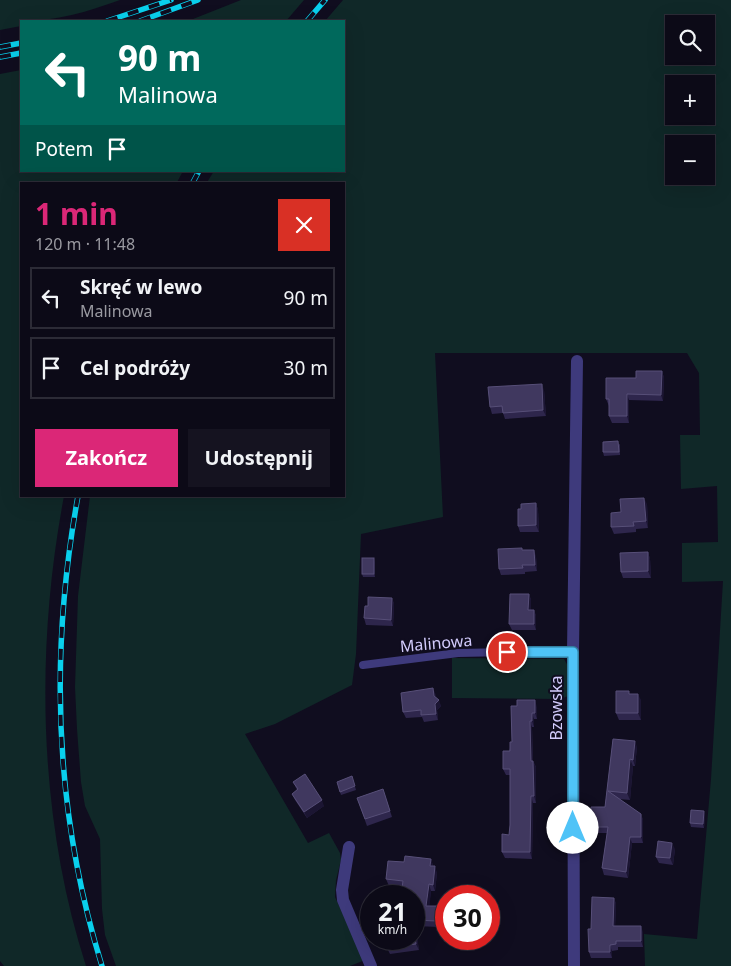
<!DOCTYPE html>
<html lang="pl">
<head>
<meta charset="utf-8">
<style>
  :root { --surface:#0c0a17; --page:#151320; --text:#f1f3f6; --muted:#9a9aa1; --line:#2c2b36; --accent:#db2777 }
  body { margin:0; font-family:"Noto Sans",sans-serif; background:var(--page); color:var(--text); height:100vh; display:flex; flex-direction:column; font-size:19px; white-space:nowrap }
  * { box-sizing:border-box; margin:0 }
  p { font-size:16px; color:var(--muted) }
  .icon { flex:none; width:28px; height:28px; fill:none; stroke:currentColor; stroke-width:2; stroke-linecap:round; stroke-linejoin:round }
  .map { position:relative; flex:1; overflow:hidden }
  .drawer { position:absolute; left:20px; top:182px; width:325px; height:315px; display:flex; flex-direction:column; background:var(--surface); border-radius:0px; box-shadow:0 5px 20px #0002,0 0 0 1px var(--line) }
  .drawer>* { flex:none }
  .guide { position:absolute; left:20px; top:20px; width:325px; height:152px; border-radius:0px; box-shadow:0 5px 20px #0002,0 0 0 1px var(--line); background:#00695c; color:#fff; overflow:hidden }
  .fabs { position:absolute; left:665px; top:15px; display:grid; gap:10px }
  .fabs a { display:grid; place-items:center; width:50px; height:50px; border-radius:0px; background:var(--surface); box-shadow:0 5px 20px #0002,0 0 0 1px var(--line); font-size:25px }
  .speed { position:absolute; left:360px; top:885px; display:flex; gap:10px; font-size:25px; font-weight:700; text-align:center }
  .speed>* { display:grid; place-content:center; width:65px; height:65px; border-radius:50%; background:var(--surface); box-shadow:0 5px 20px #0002,0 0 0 1px var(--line); line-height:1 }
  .speed small { font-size:12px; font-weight:400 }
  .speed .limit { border:8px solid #d22; background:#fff; color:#111 }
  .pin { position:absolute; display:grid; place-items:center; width:42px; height:42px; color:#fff; margin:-21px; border:2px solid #fff; border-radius:50%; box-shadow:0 1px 5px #0007 }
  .me { position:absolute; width:55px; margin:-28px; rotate:0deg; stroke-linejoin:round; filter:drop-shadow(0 0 4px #0008) }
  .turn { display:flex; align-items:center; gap:18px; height:105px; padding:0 15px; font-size:22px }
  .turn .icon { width:65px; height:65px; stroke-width:2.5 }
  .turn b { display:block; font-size:35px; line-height:42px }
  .then { display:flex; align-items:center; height:48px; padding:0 15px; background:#0003; gap:10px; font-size:19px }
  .round { display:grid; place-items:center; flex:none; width:52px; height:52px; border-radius:0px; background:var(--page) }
  .summary { display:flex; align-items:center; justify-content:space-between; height:85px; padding:0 15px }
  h1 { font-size:30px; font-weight:700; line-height:38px; color:var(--accent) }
  .button { display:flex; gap:10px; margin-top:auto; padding:10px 15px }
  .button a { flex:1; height:58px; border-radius:0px; background:var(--accent); color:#fff; font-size:20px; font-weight:700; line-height:58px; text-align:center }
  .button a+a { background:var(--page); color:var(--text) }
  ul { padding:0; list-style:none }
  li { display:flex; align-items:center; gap:15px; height:62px; margin:0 10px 8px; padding:0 5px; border:2px solid var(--line); border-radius:0px }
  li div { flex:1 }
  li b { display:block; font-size:19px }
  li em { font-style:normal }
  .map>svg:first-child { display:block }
  .green { fill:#102828; fill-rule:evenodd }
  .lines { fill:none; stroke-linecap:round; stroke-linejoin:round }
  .lane { stroke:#3e3a7c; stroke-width:8 }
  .street { stroke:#3e3a7c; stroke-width:12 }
  .rail-casing { stroke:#09d0ed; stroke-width:5.5 }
  .rail { stroke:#100d1f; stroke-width:4; stroke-dasharray:11; stroke-linecap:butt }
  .wall { fill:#2e264c }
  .shaded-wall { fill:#1b1532 }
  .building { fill:#40385f; stroke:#574f78 }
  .route-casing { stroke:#337fa1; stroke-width:12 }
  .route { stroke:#4fc3f7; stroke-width:9 }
  .labels { text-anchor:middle; stroke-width:4; stroke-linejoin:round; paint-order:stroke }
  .street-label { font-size:16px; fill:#d3ccfd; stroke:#100d1f }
</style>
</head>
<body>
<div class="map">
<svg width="731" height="966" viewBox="0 0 731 966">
  <rect width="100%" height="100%" fill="#100d1f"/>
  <!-- green -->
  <g class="green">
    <path d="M0 0H120C87 12 57 21 21 21V26L0 30Z"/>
    <polygon points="241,0 304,0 286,21 188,21"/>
    <path d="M343 0H731V966H645L644 934 697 939 711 779 723 581 682 582V543L718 542 717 486 681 489 680 435H700L699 373 687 353H435L443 517 361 534 356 654 352 685 275 724 245 734 308 843 329 833 340 853 341 860 336 880 335 897 365 960 350 966H116L105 935 102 909 100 839 85 806 81 782 77 729 75 687 78 596 90 496H344V184H206L214 171H344V21H325ZM674 24H706V56H674ZM674 84H706V116H674ZM674 144H706V176H674Z"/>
    <path d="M21 70V171H183L176 184H21V496H64C35 649 38 817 86 966H4L0 961V74Z"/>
    <polygon points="452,658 564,659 568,666 568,696 561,699 452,698"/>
  </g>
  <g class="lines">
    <!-- lane -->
    <polyline class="lane" points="363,665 458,653 573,651"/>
    <!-- street -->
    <g class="street">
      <polyline points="349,847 342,890 343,900 371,966"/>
      <polyline points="574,966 573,651 577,361"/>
    </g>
    <!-- rail casing -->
    <g class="rail-casing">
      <g id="rail">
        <polyline points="107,21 171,0"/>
        <polyline points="140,21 198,0"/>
        <polyline points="307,21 325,0"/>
        <polyline points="0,47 21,43"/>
        <polyline points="0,57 21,53"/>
        <polyline points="192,184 199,171"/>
        <path d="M78 496C49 655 54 811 102 966"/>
      </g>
    </g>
    <!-- rail -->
    <use href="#rail" class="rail"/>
  </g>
  <!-- wall -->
  <g class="wall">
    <polygon points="662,371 664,378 663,401 629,400 629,423 612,423 609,416 609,406 606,399 636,378"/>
    <polygon points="544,390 546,416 505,419 503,413 492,414 490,407"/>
    <polygon points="620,444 620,455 604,456 603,452"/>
    <polygon points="536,503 538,510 539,532 520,532 518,526 521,509"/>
    <polygon points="647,504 648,528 636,529 636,532 614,534 611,527 621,512"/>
    <polygon points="523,550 536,556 537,571 525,572 525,574 501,575 499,569"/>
    <polygon points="648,552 650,559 651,578 623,578 621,572"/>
    <polygon points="375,562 375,577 363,577 362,574"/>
    <polygon points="529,594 531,600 531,610 534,610 536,616 536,630 512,630 509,624"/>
    <polygon points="392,598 394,604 393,626 366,625 364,618 368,606"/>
    <polygon points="630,694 641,700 641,720 619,720 616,713"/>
    <polygon points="436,695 436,697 441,706 437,710 438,720 424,722 422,717 406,718 403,712"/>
    <polygon points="511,706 537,707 537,719 534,719 534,727 532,727 533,761 536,767 536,803 533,803 532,859 505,858 502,852 509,835 510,825 510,775 506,775 503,769 512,742"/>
    <polygon points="613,739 637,747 635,766 633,766 630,800 619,799 641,814 643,820 643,843 632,843 628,878 604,875 602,868 607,833 593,833 591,827 605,807"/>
    <polygon points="352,776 356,790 341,795 337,782"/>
    <polygon points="293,782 324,806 307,818 295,800 292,794 297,790"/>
    <polygon points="383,789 392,817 367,826 357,798"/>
    <polygon points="705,814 704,828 691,827 690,823"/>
    <polygon points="675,849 673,865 659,863 656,857"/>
    <polygon points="431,859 433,866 437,873 435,891 431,891 429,906 440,913 439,927 415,926 419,950 390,954 387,948 414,939 414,896 404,894 402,887 389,886 386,879 404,862"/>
    <polygon points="614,898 616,904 615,926 643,932 643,947 618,947 618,950 612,951 612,958 591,958 589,952 591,929"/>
  </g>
  <!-- shaded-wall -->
  <g class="shaded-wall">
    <polygon points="662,371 664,378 663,401 661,395"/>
    <polygon points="542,384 544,390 546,416 543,410"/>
    <polygon points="627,394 629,400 629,423 627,416"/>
    <polygon points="644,498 647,504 648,528 646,521"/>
    <polygon points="536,503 538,510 539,532 536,525"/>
    <polygon points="534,550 536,556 537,571 535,565"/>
    <polygon points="648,552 650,559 651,578 648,571"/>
    <polygon points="374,558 375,562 375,577 374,574"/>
    <polygon points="529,594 531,600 531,616 528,610"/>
    <polygon points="392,598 394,604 393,626 391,620"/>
    <polygon points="534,610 536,616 536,630 534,624"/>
    <polygon points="433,688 436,695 437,702 439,700 441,706 437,710 438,720 436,714"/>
    <polygon points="638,694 641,700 641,720 638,713"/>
    <polygon points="535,700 537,707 537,719 535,713"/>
    <polygon points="532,713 534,719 534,727 532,721"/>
    <polygon points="530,721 532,727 533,767 531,761"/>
    <polygon points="635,741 637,747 635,766 633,760"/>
    <polygon points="630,759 633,766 630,800 627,793"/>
    <polygon points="533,761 536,767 536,803 534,796"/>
    <polygon points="531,796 533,803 532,859 530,852"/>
    <polygon points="322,800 324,806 307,818 304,812"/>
    <polygon points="704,811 705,814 704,828 703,824"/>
    <polygon points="641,814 643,820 643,843 641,837"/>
    <polygon points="630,837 632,843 628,878 626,872"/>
    <polygon points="672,843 675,849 673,865 670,858"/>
    <polygon points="431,859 433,865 432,872 430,866"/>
    <polygon points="435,866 437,873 435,891 433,885"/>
    <polygon points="429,884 431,891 429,912 426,906"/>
    <polygon points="614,898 616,904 615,932 613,926"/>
    <polygon points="437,906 440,913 439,927 436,921"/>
    <polygon points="414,923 416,929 419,950 416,944"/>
    <polygon points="641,926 643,932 643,947 641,941"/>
    <polygon points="610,945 612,951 612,958 610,952"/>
  </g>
  <!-- building -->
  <g class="building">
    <polygon points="636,371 662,371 661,395 627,394 627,416 609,416 609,399 606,399 606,378 636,378"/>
    <polygon points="542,384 543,410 503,413 502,406 490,407 488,387"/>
    <polygon points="618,441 619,452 603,452 603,442"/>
    <polygon points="644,498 646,521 633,522 634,526 611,527 611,513 621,512 620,499"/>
    <polygon points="536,503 536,525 518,526 518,509 521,509 521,504"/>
    <polygon points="522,548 522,550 534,550 535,565 522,565 523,568 499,569 498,549"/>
    <polygon points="648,552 648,571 621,572 620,553"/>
    <rect x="362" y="558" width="12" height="16"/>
    <polygon points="510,594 529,594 528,610 534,610 534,624 509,624"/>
    <polygon points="368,597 392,598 391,620 364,618 365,606 368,606"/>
    <polygon points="433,688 434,696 439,700 435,704 436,714 421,715 421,710 403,712 401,693"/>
    <polygon points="616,691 629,691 629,694 638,694 638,713 616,713"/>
    <polygon points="517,700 535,700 535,713 532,713 532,721 530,721 531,761 533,761 534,796 531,796 530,852 502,852 502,834 509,835 510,825 510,769 503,769 503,751 510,751 510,742 512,742 511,706 517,706"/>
    <polygon points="613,739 635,741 633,760 630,759 627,793 608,791 641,814 641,837 630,837 626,872 602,868 608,827 591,827 591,807 605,807"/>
    <polygon points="305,774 322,800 304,812 292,794 298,789 293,782"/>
    <polygon points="352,776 355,786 340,792 337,782"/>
    <polygon points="383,789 390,811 365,819 357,798"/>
    <polygon points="691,810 704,811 703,824 690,823"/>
    <polygon points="658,841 672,843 670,858 656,857"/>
    <polygon points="405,856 431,859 430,866 435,866 433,885 429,884 426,906 437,906 436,921 414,920 414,896 413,896 413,892 410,891 409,889 402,888 403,881 386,879 388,861 404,862"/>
    <polygon points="592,897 614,898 613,926 641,926 641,941 616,941 616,944 610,945 610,952 589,952 588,929 591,929"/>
    <polygon points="414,925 416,944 387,948 386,939 414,939"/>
  </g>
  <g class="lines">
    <!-- route casing -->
    <g class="route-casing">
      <polyline id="route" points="507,652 573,652 573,828"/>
    </g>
    <!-- route -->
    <use href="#route" class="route"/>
  </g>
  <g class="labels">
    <!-- street labels -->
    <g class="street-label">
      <text transform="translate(436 643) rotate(-5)" y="6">Malinowa</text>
      <text transform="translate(556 708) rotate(-90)" y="6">Bzowska</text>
    </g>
  </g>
</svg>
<div class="fabs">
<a><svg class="icon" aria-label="search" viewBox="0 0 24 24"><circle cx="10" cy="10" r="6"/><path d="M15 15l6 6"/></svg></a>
<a>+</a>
<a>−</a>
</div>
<div class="speed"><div>21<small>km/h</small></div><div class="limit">30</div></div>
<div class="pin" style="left:507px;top:652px;background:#d93025"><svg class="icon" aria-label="arrive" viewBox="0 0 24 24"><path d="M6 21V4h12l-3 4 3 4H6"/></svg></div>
<svg class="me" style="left:573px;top:828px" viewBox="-20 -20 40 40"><circle r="19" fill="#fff"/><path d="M0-13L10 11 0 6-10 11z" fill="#4fc3f7"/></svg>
<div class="guide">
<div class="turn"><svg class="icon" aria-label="left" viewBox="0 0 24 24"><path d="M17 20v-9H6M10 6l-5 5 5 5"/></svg><div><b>90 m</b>Malinowa</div></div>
<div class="then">Potem<svg class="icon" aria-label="arrive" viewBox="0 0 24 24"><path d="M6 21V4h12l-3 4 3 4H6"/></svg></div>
</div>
<section class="drawer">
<div class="summary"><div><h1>1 min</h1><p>120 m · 11:48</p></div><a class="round" style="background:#d93025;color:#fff"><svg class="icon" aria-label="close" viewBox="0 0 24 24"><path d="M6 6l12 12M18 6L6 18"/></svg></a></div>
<ul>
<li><svg class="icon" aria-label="left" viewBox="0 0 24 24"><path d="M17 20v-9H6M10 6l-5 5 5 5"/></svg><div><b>Skręć w lewo</b><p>Malinowa</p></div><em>90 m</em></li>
<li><svg class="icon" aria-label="arrive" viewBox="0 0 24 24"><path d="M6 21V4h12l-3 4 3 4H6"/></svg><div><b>Cel podróży</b></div><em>30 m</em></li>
</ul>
<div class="button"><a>Zakończ</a><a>Udostępnij</a></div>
</section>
</div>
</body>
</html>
